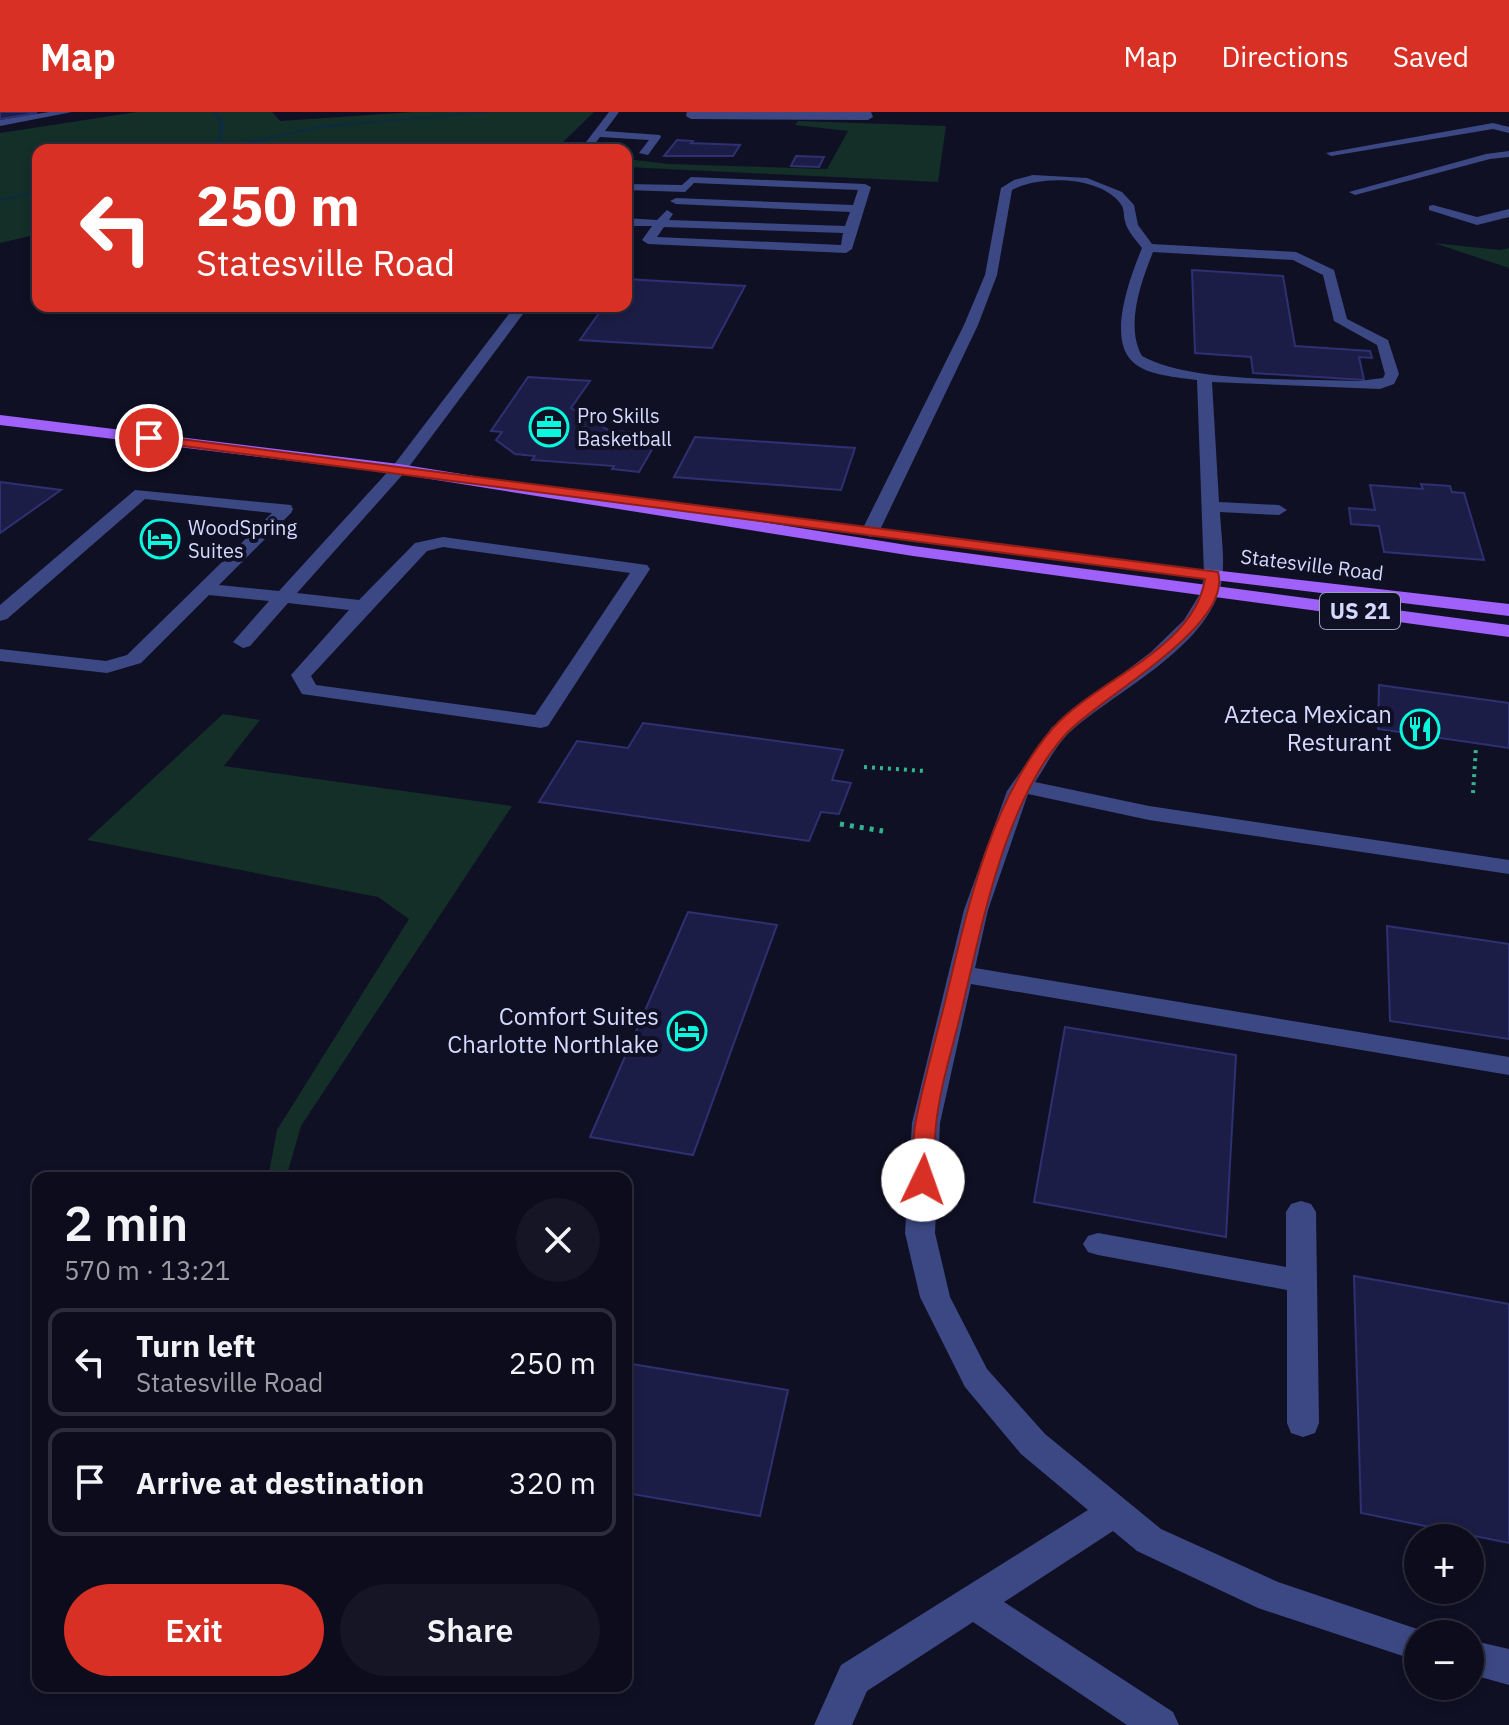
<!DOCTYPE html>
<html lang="en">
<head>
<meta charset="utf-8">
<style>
  :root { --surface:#0c0c1c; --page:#151525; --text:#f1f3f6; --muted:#9a9ba3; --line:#2c2c3b; --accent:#d93025 }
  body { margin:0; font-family:"IBM Plex Sans",sans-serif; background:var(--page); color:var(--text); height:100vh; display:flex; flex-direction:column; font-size:30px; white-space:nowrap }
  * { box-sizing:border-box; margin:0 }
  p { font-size:26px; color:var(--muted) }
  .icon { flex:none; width:44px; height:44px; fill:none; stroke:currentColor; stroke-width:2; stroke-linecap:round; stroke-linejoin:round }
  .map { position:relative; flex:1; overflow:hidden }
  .sheet { position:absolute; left:32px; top:1060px; width:600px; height:520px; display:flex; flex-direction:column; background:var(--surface); border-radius:16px; box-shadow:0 4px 12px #0003,0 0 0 2px var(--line) }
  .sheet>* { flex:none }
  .guide { position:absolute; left:32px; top:32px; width:600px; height:168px; border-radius:16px; box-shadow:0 4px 12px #0003,0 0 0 2px var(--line); background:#d93025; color:#fff; overflow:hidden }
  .fabs { position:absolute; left:1404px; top:1412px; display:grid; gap:16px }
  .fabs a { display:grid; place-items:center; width:80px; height:80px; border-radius:50%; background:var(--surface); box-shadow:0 4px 12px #0003,0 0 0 2px var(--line); font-size:40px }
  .pin { position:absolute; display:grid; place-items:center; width:68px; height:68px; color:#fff; margin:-34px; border:4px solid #fff; border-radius:50%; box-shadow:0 2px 8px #0007 }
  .me { position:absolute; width:88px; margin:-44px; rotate:3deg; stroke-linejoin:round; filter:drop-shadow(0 0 6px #0008) }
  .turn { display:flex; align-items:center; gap:28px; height:168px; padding:0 32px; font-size:36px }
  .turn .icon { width:104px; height:104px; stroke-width:2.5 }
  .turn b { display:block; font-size:56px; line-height:68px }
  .round { display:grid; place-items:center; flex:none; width:84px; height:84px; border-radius:42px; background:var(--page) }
  .head { display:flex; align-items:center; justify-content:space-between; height:136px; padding:0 32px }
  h1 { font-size:48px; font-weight:600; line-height:60px }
  .primary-button { display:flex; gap:16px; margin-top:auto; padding:16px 32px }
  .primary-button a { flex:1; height:92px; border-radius:48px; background:var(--accent); color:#fff; font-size:32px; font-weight:600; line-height:92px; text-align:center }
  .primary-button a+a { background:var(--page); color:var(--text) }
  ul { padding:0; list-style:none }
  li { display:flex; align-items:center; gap:24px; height:108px; margin:0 16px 12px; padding:0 16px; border:4px solid var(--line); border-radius:16px }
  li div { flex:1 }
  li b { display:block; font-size:30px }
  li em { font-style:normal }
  header { display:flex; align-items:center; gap:48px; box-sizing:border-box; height:112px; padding:0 40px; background:var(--accent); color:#fff }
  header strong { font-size:38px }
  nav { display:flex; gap:44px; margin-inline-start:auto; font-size:28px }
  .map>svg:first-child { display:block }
  .green { fill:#132f28 }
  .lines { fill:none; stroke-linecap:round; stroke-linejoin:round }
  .stream { fill:#0c2b42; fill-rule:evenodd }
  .building { fill:#1c1d46; stroke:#2f3071; stroke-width:2 }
  .path-far1 { stroke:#33b491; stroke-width:4; stroke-dasharray:3 5; stroke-linecap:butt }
  .path { stroke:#33b491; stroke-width:5; stroke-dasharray:4 6; stroke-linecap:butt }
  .minor { fill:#3c4883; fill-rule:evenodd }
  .major { fill:#a060fa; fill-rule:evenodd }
  .route { fill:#d93025; stroke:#8d1f18; stroke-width:2 }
  .labels { text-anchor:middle; stroke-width:8; stroke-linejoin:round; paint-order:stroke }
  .far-poi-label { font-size:20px; fill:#d5d9fe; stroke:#101025; text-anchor:start }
  .far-street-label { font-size:20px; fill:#d5d9fe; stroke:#101025 }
  .shield { fill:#101025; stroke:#9a9dbd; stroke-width:2 }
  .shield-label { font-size:22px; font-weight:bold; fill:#d5d9fe }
  .poi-label { font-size:24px; fill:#d5d9fe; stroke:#101025; text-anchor:end }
</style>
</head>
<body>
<header>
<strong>Map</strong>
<nav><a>Map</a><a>Directions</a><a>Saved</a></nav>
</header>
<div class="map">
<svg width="1509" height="1613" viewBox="0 0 1509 1613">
  <rect width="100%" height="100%" fill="#101025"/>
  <!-- green -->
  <g class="green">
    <polygon points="137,0 272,0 280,9 414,0 594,0 561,32 363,38 38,38 38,122 0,131 0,21"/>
    <polygon points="798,9 946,14 938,70 626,55 626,47 669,52 827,57 848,19 795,13"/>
    <polygon points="1434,131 1500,138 1509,136 1509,156"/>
    <polygon points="223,602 260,608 224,654 512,694 301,1014 286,1066 268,1066 277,1018 409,807 378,785 87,728"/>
  </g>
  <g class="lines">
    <!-- stream -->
    <g class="stream">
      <path d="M212 0H216L225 13 219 35 319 14 480 0H497L319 16 216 38H208L217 35 215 34C220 17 225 15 212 0Z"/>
      <polygon points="38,79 38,81 0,89 0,87"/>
    </g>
  </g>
  <!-- building -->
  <g class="building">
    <polygon points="0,0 34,0 37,1 0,7"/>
    <polygon points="677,28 693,29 691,31 740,33 733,44 664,44"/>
    <polygon points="796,44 824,45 819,55 791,54"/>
    <polygon points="1192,158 1283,164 1295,234 1370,239 1372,246 1359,245 1364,268 1253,261 1251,245 1195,241"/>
    <polygon points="626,167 745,174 712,236 580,228 604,194 626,194"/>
    <polygon points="528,265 590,269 571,296 610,319 661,322 639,360 612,357 614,354 532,348 535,344 515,342 496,328 502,320 491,319"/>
    <polygon points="695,325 855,336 841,378 674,365"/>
    <polygon points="0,370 61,378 0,421"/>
    <polygon points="1421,372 1450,374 1452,380 1464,381 1484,448 1384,440 1379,414 1351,412 1349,396 1375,398 1370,373 1423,377"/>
    <polygon points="1379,573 1509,591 1509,636 1378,617"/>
    <polygon points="643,611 843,638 832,668 851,671 839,702 821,700 809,729 539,690 577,629 628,636"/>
    <polygon points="688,800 777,813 693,1043 590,1025"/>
    <polygon points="1387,814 1509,832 1509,927 1390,909"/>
    <polygon points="1065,915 1236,943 1226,1125 1034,1090"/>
    <polygon points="1354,1164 1509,1192 1509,1431 1361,1401"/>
    <polygon points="626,1251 788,1278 760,1404 626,1381"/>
  </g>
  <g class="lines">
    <!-- path-far1 -->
    <g class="path-far1">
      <polyline points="864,655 925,659"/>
      <polyline points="1473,681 1476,635"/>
    </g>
    <!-- path -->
    <polyline class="path" points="840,712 883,719"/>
    <!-- minor -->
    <g class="minor">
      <polygon points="49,0 72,0 0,14 0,8"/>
      <polygon points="609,0 619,0 605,19 660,23 661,25 648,43 639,41 649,28 600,25 590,38 580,38"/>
      <polygon points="687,0 871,0 873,5 868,8 691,7 686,4"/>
      <polygon points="1493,11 1509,15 1509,21 1493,17 1331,44 1326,41"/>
      <polygon points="1509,39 1509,45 1490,47 1355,83 1349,80 1486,42"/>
      <path d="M1033 63 1087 66 1122 80 1134 93 1138 113 1152 132 1296 140 1334 158 1347 207 1388 228 1399 262 1394 272 1380 277 1212 270 1219 390 1279 393 1287 398 1279 403 1220 400C1221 425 1227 456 1219 480 1199 540 1116 579 1070 620 1056 633 1046 654 1035 670L1149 694 1509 748V762L1149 708 1028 682 988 798 975 856 1509 945V963L971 872 940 1011 935 1121 950 1185 987 1257 1045 1322 1161 1417 1278 1470 1432 1522H1418V1549L1258 1496 1137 1439 1113 1419 1004 1490 1173 1600 1179 1613H1127L973 1510 867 1579 852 1613H814L841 1553 1088 1398 1021 1342 965 1275 920 1185 905 1121 912 1011 964 798 1007 679 1052 615 1151 540 1184 508 1201 480 1204 463 1197 268C1178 265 1146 264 1132 249 1107 225 1131 163 1142 136 1136 128 1127 119 1125 109 1123 102 1125 97 1120 91 1099 64 1040 63 1012 78L997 163 978 213 879 420 870 425 861 420 964 213 985 163 1001 76 1014 68ZM1153 140 1293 148 1323 163 1334 209 1377 233 1385 262 1383 266 1359 269C1300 266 1193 272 1142 244 1125 214 1141 170 1153 140Z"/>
      <path d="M691 65 865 72 871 75 852 137 846 141 648 132 642 128 652 114H626V106L657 108 667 98 673 102 669 108 845 114 850 100 676 92 670 89 676 86 853 93 858 78 694 71 685 80 626 78V72L682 73ZM664 115 843 121 841 133 657 125Z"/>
      <polygon points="1433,93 1477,105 1509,97 1509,105 1477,113 1429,98 1429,94"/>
      <path d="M515 194H529L405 360 297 481 359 488 415 431 443 425 647 453 650 457 548 614 541 616 302 582 291 563 349 498 288 491 250 534 243 536 233 530 269 489 209 483 141 551 107 561 0 549V537L106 549 127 543 272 401 145 387 7 507 0 509V493L135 378 291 393 293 397 291 401 219 473 279 479 393 354ZM443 435 630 461 535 603 316 573 311 564 427 439Z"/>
      <polygon points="1301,1089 1311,1092 1316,1100 1319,1311 1315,1321 1303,1325 1291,1321 1287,1311 1287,1178 1098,1143 1088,1140 1083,1132 1088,1124 1098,1121 1286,1155 1286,1100 1291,1092"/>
      <polygon points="1470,1528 1509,1537 1509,1573 1470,1562"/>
    </g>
    <!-- major -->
    <g class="major">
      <polygon points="0,303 399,352 913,434 1509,513 1509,525 913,444 399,362 0,313"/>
      <polygon points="1204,457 1509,492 1509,504 1198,466 1195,462 1198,458"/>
    </g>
  </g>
  <!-- route -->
  <path class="route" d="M149 323 1218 460C1234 515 1096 587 1065 623 1006 689 984 804 964 888 955 929 940 972 936 1013 934 1031 934 1050 933 1068L930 1074H915L912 1068C913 1048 912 1027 916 1008 924 968 935 929 945 890 967 799 990 688 1053 616 1097 567 1194 537 1205 467L145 329 143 326Z"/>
  <!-- icons -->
  <defs>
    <g id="office-ring" transform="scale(2)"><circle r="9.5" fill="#101025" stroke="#08f7dd" stroke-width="1.5"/><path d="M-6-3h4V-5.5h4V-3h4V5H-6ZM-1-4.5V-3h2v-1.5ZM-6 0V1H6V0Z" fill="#08f7dd"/></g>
    <g id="hotel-ring" transform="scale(2)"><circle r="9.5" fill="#101025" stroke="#08f7dd" stroke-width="1.5"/><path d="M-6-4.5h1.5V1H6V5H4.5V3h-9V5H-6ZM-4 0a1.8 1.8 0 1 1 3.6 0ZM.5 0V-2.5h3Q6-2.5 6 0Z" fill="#08f7dd"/></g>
    <g id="restaurant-ring" transform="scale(2)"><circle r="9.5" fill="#101025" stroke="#08f7dd" stroke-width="1.5"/><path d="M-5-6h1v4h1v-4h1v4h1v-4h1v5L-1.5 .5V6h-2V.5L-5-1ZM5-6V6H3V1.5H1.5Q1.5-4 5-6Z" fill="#08f7dd"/></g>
  </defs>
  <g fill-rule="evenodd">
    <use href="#office-ring" x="549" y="315"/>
    <use href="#hotel-ring" x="160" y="427"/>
    <use href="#restaurant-ring" x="1420" y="617"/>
    <use href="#hotel-ring" x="687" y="919"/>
  </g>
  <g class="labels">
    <!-- far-poi labels -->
    <g class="far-poi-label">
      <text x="577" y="311">Pro Skills<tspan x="577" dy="23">Basketball</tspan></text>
      <text x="188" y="423">WoodSpring<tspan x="188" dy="23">Suites</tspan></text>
    </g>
    <!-- far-street labels -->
    <g class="far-street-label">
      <text transform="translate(1312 453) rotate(7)" y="7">Statesville Road</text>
    </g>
    <!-- shield labels -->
    <rect class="shield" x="1320" y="481" width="80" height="36" rx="6"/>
    <g class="shield-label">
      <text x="1360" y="507">US 21</text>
    </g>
    <!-- poi labels -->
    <g class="poi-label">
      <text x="1392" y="611">Azteca Mexican<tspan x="1392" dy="28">Resturant</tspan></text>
      <text x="659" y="913">Comfort Suites<tspan x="659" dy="28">Charlotte Northlake</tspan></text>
    </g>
  </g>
</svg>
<div class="fabs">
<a>+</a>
<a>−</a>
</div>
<div class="pin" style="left:149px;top:326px;background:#d93025"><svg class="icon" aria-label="arrive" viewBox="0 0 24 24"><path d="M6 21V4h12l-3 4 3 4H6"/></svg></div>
<svg class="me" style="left:923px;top:1068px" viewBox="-20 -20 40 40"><circle r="19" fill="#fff"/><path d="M0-13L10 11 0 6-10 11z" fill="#d93025"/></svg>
<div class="guide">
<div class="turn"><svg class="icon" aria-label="left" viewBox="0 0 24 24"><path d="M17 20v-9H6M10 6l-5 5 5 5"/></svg><div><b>250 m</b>Statesville Road</div></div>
</div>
<section class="sheet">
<div class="head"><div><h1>2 min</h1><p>570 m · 13:21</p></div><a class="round"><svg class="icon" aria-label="close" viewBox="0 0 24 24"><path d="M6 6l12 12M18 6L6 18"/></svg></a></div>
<ul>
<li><svg class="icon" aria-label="left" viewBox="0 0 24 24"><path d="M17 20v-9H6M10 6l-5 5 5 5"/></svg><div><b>Turn left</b><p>Statesville Road</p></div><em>250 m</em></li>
<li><svg class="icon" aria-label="arrive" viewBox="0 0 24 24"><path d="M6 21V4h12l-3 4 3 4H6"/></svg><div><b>Arrive at destination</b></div><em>320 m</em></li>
</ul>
<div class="primary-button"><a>Exit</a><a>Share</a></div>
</section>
</div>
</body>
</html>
